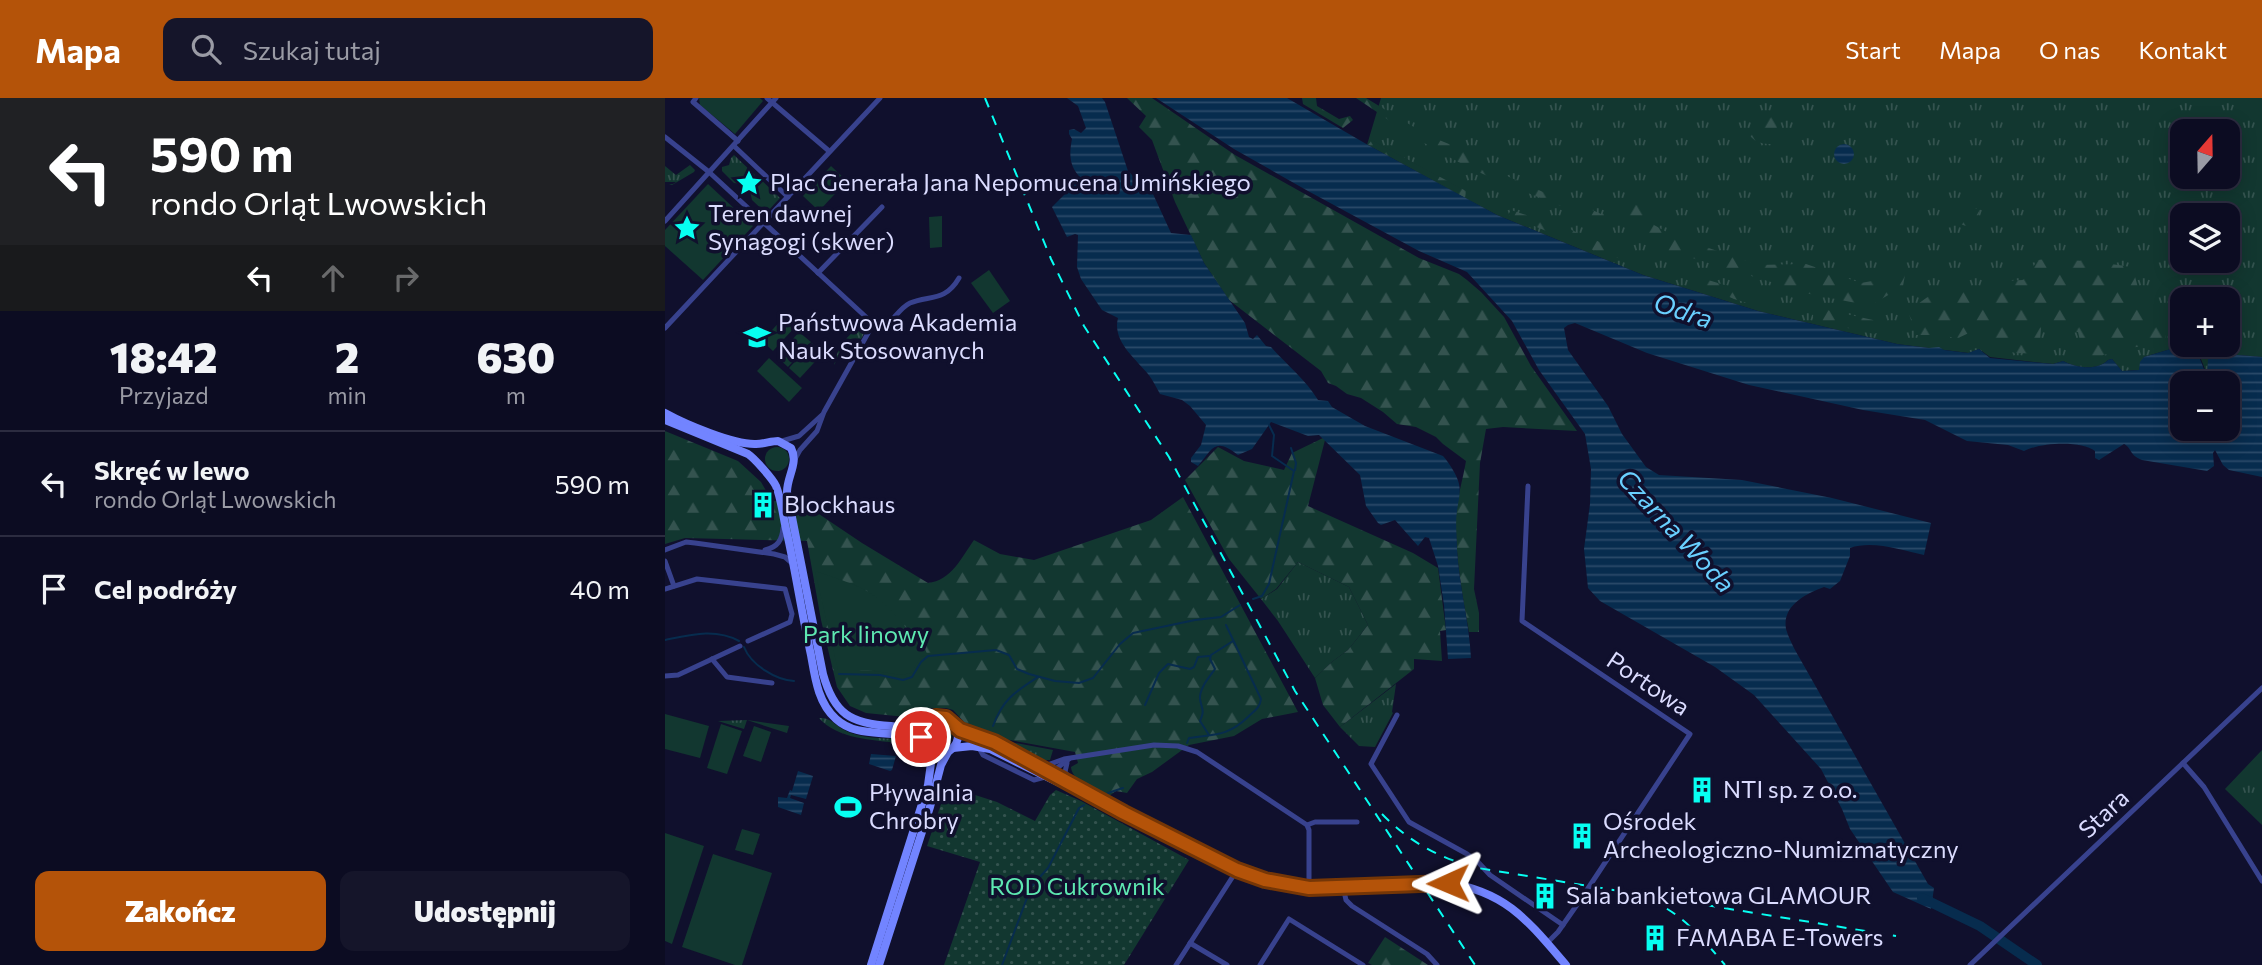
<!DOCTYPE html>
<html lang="pl">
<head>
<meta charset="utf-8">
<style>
  :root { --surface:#0c0c22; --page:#15152a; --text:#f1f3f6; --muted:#9a9ba5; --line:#2c2c40; --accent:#b45309 }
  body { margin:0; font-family:Commissioner,sans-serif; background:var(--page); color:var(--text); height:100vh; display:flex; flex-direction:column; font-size:26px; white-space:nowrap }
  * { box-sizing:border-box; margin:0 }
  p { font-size:23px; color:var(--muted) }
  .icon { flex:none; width:38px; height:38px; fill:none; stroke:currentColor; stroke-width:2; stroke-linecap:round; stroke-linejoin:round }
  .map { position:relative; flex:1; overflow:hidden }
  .sheet { display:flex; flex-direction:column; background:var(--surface); width:665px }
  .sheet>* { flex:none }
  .banner { background:#202124; color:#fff; overflow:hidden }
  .needle { width:46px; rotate:20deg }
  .buttons { position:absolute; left:1505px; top:21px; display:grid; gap:14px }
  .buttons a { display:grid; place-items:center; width:70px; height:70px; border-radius:14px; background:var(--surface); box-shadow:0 4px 18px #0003,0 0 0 2px var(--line); font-size:35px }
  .pin { position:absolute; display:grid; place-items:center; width:60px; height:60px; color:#fff; margin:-30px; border:4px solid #fff; border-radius:50%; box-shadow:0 2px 7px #0007 }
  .me { position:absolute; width:77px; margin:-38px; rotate:269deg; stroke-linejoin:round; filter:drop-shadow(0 0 5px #0008) }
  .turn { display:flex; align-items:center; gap:24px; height:147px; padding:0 35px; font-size:32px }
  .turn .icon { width:91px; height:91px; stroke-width:2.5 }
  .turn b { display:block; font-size:49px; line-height:60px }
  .lanes { display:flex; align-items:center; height:66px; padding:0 35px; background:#0003; justify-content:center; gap:35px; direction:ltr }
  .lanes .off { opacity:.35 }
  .eta { display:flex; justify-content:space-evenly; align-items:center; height:119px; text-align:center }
  .eta b { font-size:42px; font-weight:800; line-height:49px }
  .cta { display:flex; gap:14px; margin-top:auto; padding:14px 35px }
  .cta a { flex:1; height:80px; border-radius:14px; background:var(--accent); color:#fff; font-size:28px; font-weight:800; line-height:80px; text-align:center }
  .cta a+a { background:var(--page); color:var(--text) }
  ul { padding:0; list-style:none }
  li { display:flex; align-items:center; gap:21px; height:105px; padding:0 35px; border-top:2px solid var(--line) }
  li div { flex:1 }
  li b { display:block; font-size:26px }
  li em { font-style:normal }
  header { display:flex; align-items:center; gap:42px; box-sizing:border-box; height:98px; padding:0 35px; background:var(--accent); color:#fff }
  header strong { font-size:33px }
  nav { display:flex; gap:38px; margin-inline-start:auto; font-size:24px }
  .search { width:490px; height:63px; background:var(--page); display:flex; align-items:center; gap:18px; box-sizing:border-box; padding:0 24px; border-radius:14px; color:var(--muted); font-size:26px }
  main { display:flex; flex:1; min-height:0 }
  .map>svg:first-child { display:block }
  .grass { fill:url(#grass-tufts); fill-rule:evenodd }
  .forest { fill:url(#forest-firs) }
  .park { fill:#123730 }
  .garden { fill:url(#garden-dots) }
  .water { fill:url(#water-rules); fill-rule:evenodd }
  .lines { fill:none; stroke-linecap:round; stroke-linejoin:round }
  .stream { stroke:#072c4e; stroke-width:2 }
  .river { stroke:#072c4e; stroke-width:10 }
  .minor { stroke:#38428e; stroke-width:5 }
  .secondary { stroke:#7284ff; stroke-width:8 }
  .rail { stroke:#07fff2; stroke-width:2; stroke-dasharray:10 9; stroke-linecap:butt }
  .route-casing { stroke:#753606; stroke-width:18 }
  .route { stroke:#b45309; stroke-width:12 }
  .labels { text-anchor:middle; stroke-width:7; stroke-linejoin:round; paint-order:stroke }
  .poi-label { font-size:24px; fill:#dbdcff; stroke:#10102d; text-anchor:start }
  .park-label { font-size:24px; fill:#5ee8b1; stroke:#10102d }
  .street-label { font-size:24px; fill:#dbdcff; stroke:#10102d }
  .water-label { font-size:26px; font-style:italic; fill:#69d0ff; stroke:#10102d }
</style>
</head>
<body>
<header>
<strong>Mapa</strong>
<div class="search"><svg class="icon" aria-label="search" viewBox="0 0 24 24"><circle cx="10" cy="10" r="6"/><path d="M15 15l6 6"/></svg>Szukaj tutaj</div>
<nav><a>Start</a><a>Mapa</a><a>O nas</a><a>Kontakt</a></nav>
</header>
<main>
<section class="sheet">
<div class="banner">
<div class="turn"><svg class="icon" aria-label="left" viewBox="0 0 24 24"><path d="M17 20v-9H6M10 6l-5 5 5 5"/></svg><div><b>590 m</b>rondo Orląt Lwowskich</div></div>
<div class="lanes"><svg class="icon" aria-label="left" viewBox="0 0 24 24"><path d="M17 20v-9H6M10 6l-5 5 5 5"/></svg><svg class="icon off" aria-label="ahead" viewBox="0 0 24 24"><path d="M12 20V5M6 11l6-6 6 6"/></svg><svg class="icon off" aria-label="right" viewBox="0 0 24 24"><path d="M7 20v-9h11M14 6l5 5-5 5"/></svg></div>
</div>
<div class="eta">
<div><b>18:42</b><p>Przyjazd</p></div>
<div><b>2</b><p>min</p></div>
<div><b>630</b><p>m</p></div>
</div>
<ul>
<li><svg class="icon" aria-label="left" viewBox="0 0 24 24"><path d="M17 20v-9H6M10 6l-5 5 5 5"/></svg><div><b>Skręć w lewo</b><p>rondo Orląt Lwowskich</p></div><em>590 m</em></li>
<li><svg class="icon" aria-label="arrive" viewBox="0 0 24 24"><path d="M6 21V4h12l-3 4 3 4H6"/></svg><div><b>Cel podróży</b></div><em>40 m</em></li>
</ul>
<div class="cta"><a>Zakończ</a><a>Udostępnij</a></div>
</section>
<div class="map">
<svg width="1597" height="867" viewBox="0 0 1597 867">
  <defs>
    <pattern id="grass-tufts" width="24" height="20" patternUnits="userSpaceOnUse" patternTransform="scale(1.75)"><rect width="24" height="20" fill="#123730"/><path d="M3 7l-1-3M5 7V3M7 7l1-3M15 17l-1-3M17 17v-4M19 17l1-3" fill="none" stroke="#34534f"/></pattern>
    <pattern id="forest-firs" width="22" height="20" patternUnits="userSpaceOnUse" patternTransform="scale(1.75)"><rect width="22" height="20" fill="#123730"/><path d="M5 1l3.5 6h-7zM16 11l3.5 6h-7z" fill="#34534f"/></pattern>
    <pattern id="garden-dots" width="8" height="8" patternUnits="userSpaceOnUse" patternTransform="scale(1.75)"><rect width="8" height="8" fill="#123730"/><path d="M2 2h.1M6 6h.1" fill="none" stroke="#34534f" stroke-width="1.8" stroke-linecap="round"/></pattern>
    <pattern id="water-rules" width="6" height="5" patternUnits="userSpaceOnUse" patternTransform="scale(1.75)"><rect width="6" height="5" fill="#072c4e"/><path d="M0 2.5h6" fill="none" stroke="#2b4a69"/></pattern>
  </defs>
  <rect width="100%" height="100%" fill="#10102d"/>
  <!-- grass -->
  <g class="grass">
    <path d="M716 0H1597V259L1562 256 1543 279 1534 256 1519 247 1479 259 1474 272 1457 273 1447 261 1443 262C1433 273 1411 270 1398 263L1388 266 1325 259 1314 251 1304 255 1232 246 1093 213 978 177 832 117 800 100V93L708 43 703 47H702ZM1517 33H1563V79H1517ZM1517 117H1563V163H1517ZM1517 201H1563V247H1517Z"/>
    <polygon points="69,57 90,77 78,86 69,85 57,73 57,69 64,67 66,60"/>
    <polygon points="25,67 30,72 29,74 7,87 4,86 8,86 11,84 0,84 0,68 11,77"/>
    <polygon points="94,80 115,100 101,115 87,102 85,93"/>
    <path d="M196 228 201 232 196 241C176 236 177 256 169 267 172 250 182 237 196 228Z"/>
    <circle cx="112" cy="361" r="12"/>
    <polygon points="633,464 684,489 703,527 683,552 668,563 650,580 613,523 596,501 612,491"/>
    <polygon points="731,586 727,614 728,615 710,649 694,648 675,629"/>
    <path d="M154 620C165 619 170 627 179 632 196 641 217 640 236 641L234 645C208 642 172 641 154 620Z"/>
    <polygon points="82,622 124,628 122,635 82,622 79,631 53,623"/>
    <circle cx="275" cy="637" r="12"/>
    <polygon points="340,643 388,652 385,662 376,662"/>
    <polygon points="1597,652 1597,727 1560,691"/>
  </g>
  <!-- forest -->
  <g class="forest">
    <path d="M462 0H487L570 57 754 160 794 176 802 182 816 194 839 219 866 268 912 333 838 329 821 331 815 365 809 491 814 515V534H804C797 495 790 457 791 418 792 400 798 381 801 363L778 346 771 339 751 329 732 326 718 314 696 300 682 296 671 288 663 285 656 273 564 202 539 165 510 104 487 42 474 29 481 18Z"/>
    <polygon points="637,0 651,0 652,8 674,21 685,18 688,22 678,30 638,6"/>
    <path d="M691 0H701L762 37 813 58 826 69 842 78 914 110H923L936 116 949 108 954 119 945 128C891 105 833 86 782 58 750 41 721 20 691 0Z"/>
    <path d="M1095 15 1110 18 1113 35 1107 46C1095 46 1089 44 1082 34Z"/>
    <polygon points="707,42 801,93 800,100 703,47"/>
    <polygon points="963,103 986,112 989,127 1011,139 1094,167 1141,166 1196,185 1240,177 1238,188 1210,205 1191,205 1145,196 978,145 970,136 957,112"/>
    <polygon points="1305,108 1315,112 1311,125 1301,128 1295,126 1293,119 1296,113"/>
    <polygon points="846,112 904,131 970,159 965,164 922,150 843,117"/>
    <path d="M1396 159C1416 165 1443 164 1465 169L1469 175 1475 197 1502 228 1500 245 1464 250 1435 258 1419 259 1413 234 1376 230 1374 256C1345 256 1328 253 1306 234L1291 241 1280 237H1251L1243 213 1264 198 1308 189 1326 188 1339 183 1358 182 1373 162Z"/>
    <polygon points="1027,177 1095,198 1092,208 1069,201 1026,182"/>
    <polygon points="1149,209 1208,222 1217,225 1214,234 1209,236 1156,224 1148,219"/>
    <path d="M0 333 73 363 96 384 107 403 136 404 197 445 263 485C286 483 297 459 309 442L335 456 369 462 486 422 518 399 633 614 597 621 569 638 524 647 487 674 472 681 462 695 451 693 444 698C432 691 407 684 406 669L413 665 410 654 334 640 301 626 288 612 281 610H265L250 619H241L201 615 185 608 172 589 156 522 142 443 20 440 0 446Z"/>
    <polygon points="658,340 660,342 643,408 748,455 773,470 781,532 775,533 777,563 749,561 749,571 675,629 658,607 650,580 668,563 683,552 703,527 684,489 633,464 611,491 596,501 564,461 520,382 553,349 579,363 619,372 627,355"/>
    <polygon points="720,839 763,867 707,867 703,865"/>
  </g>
  <!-- park -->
  <g class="park">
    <polygon points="34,0 95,0 98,3 70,36 35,7"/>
    <polygon points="166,68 182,83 154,113 138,98"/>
    <polygon points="43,86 88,128 38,182 0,148 0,132"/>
    <polygon points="277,118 277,149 265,150 264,119"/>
    <polygon points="324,172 345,203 328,215 306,185"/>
    <polygon points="119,219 130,229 108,253 97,243"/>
    <polygon points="134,234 146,244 123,269 112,259"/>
    <polygon points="147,245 158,255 135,280 124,270"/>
    <polygon points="104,260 137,290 124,304 92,273"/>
    <path d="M150 473C197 489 210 491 242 531 252 544 257 540 262 556L255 560 246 575 236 577 203 572H173Z"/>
    <polygon points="0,616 44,628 35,660 0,651"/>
    <polygon points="56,626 77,633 62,676 42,670"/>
    <polygon points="89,628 106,634 96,664 78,658"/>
    <polygon points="77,731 95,736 88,757 70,752"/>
    <polygon points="0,735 39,748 7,846 0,843"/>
    <polygon points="48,756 107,775 77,867 70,867 17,849"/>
  </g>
  <!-- garden -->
  <polygon class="garden" points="282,688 332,704 370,723 385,697 391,692 416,703 524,762 459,867 279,867 315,764 262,748"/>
  <!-- water -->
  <g class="water">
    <path d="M402 0H437L440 4 463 73 468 78 482 83 506 135 526 137 539 165 580 225 584 239 588 241 592 237 601 248 606 249C622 267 641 282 653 302L663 303 667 309 700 328 778 358C784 365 792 377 794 386 796 395 793 404 792 413 790 425 792 439 792 451 794 488 804 523 806 560L783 561 779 507 773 468 764 440 760 439 753 448 730 422 716 427 713 425 701 408 695 377 654 337 643 338 606 324 587 351 573 357C550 339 548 350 533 368L526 364V360L536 347 541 327 525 308 517 302 495 296C491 289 488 282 483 276 470 260 447 243 453 220L437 212 416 181 412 169 413 137 410 136 402 139 387 109 416 80C404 69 404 56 407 41L404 36V32L409 31 416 35 421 30 413 8Z"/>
    <path d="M491 0H622L703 47 832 117 978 177 1093 213 1232 246 1264 250 1274 249 1279 252 1303 255 1314 251 1325 260 1388 266 1398 263C1411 270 1433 273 1443 262L1447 261 1457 273 1474 272 1475 264 1479 259 1519 247C1535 251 1536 266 1542 278L1543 260 1561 256 1597 259V379L1564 372 1558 367 1550 352 1548 355 1549 368 1542 373 1477 362C1464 357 1467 350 1459 346L1434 362 1430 360V353C1416 342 1374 345 1359 353L1343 347 1302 343 1260 322 1198 312 1084 287 982 255 910 225 903 227 899 230 903 252 943 308 957 336 981 369 994 377 1077 382 1167 400 1266 425 1259 457C1237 452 1207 442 1185 450V458L1175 483 1165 491 1159 489C1141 496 1117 507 1121 531 1123 538 1127 546 1130 552L1263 786 1269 790 1266 811 1228 794 1185 731 1177 711 1156 671 1089 597 1050 569 935 503 923 490 919 451 925 406 926 371 920 336 874 272 847 223 802 174 754 153 643 93 569 51ZM1563 285V331H1517V285Z"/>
    <circle cx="1179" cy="56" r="10"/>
    <polygon points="206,656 231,658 227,672 225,673 204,666"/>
    <polygon points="133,673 148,678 141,701 126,697 125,700 139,705 136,717 113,709 113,699 122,700 125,692 127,693"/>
  </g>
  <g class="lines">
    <!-- stream -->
    <g class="stream">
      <polyline points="626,350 631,365 630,372"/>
      <polyline points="588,501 597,498 604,486 629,373 607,358 609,337 604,327"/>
      <path d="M0 542C25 537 50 530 74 543"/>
      <path d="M79 549C86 567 111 582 129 583"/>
      <polyline points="174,576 215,577 238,582 247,579 256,564 263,558 331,552 344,557 352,571 364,576 390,583 414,585 428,580 455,546 468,535 530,522 556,519 575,507"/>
      <polyline points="480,607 494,575 503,566 525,571 529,569 533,559 544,558"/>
      <path d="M328 628C338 601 350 594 373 579"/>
      <path d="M544 637 535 623C540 611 537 613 535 601 534 591 544 579 550 571L545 561 546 557 568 543"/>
      <path d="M522 645 524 640C549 636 562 639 583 619 589 613 595 610 596 601L561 527"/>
      <polyline points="443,695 458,690"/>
      <polyline points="337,867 366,789 383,770 414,710 419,707"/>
    </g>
    <!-- river -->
    <polyline class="river" points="1257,800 1315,828 1372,867"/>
    <!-- minor -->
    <g class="minor">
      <polyline points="31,0 28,4 73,43"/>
      <polyline points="102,0 164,53"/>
      <polyline points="0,39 44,74 202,220 207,228"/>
      <polyline points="69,48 123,99"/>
      <polyline points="0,123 111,0"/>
      <polyline points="153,175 217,109"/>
      <path d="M207 228H221C229 221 236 209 245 205 265 197 280 204 294 180"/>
      <polyline points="0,230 215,0"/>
      <polyline points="117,343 134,338 157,317"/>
      <polyline points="130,361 135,352 152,333 159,314 207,228"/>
      <polyline points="863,388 857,523 1025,636 916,801 893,834 882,845"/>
      <polyline points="0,452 21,444 30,445 109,456 120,459 128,466"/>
      <path d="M100 452C113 449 117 442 118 430"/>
      <polyline points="0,463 9,488"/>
      <polyline points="0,491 32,481 120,491 127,516 125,524 83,543"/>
      <polyline points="47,561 62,579 107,585"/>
      <polyline points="0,578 13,577 75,548"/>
      <polyline points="732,617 706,666 744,724 802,756 813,764 825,777 898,827"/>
      <polyline points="313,648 318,657 369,682 380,679 404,661"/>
      <polyline points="402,665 400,674 407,684"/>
      <polyline points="1518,665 1539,689 1597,783"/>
      <polyline points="377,669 399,661 489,647 513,648 532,654 642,727 644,732 644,790"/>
      <polyline points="642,727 650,724 692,724"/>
      <polyline points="678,789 681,802 687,808 762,856 772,867"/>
      <polyline points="525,845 562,867"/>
      <polyline points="511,867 572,772"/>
      <polyline points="595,867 624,821 698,867"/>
      <polyline points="1305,867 1597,590"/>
    </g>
    <!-- secondary -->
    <g class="secondary">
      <path d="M0 315C20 326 69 347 91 346 99 346 106 343 113 343L126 350C134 365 122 378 122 394L158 576C169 616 186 626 226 628 238 629 249 631 260 625"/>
      <path d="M0 322 83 356C89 360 108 381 111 388 117 403 118 420 122 435 131 476 137 517 146 557 150 580 153 605 171 621 196 644 232 627 257 646"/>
      <circle cx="274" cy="637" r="19"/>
      <path d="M291 628 300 634 329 644 459 715 572 772 600 782 644 790 783 785C842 794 864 824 901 867"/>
      <polyline points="288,650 307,648 325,651 415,695"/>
      <polyline points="206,867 263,687 266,665 261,650"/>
      <polyline points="214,867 265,709 276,667 283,654"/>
    </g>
    <!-- rail -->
    <g class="rail">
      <polyline points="320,0 386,161 419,228 504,359 630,593 810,867"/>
      <path d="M717 716C744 744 776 761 813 770L1231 838"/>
      <path d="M985 802C1018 816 1038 841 1060 867"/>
    </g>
  </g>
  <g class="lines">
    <!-- route casing -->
    <g class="route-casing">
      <polyline id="route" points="256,639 256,632 262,623 271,619 281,620 295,632 329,644 459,715 572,772 600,782 644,790 783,785"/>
    </g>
    <!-- route -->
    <use href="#route" class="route"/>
  </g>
  <!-- icons -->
  <defs>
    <g id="sight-bare" transform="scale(2.1)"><path d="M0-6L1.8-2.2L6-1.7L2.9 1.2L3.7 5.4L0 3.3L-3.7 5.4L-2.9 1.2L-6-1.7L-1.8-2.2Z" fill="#07fff2" stroke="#10102d" stroke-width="2.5" paint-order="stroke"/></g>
    <g id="university-bare" transform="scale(2.1)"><path d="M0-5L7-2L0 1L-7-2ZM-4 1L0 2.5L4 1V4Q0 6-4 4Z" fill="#07fff2" stroke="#10102d" stroke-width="2.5" paint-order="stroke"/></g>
    <g id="building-bare" transform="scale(2.1)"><path d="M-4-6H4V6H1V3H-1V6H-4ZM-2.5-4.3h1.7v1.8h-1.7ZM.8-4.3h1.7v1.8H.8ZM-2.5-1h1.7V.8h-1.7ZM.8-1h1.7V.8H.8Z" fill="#07fff2" stroke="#10102d" stroke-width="2.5" paint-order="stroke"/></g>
    <g id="stadium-bare" transform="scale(2.1)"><path d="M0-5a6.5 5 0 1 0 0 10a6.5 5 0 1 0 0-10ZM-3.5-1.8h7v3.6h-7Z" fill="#07fff2" stroke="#10102d" stroke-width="2.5" paint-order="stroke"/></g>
  </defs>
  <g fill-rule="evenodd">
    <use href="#sight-bare" x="84" y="85"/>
    <use href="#sight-bare" x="22" y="130"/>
    <use href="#university-bare" x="92" y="239"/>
    <use href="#building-bare" x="98" y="407"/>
    <use href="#building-bare" x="1037" y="692"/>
    <use href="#stadium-bare" x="183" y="709"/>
    <use href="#building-bare" x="917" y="738"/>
    <use href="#building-bare" x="880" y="798"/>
    <use href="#building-bare" x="990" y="840"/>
  </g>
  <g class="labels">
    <!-- poi labels -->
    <g class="poi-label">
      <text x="105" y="93">Plac Generała Jana Nepomucena Umińskiego</text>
      <text x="43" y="124">Teren dawnej<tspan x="43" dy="28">Synagogi (skwer)</tspan></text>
      <text x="113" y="233">Państwowa Akademia<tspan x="113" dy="28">Nauk Stosowanych</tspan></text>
      <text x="119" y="415">Blockhaus</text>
      <text x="1058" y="700">NTI sp. z o.o.</text>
      <text x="204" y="703">Pływalnia<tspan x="204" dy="28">Chrobry</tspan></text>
      <text x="938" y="732">Ośrodek<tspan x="938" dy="28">Archeologiczno-Numizmatyczny</tspan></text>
      <text x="901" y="806">Sala bankietowa GLAMOUR</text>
      <text x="1011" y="848">FAMABA E-Towers</text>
    </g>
    <!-- park labels -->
    <g class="park-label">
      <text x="201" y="545">Park linowy</text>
      <text x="412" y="797">ROD Cukrownik</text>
    </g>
    <!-- street labels -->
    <g class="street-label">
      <text transform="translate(983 586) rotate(34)" y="8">Portowa</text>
      <text transform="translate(1439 716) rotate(-43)" y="8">Stara</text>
    </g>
    <!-- water labels -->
    <g class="water-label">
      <text transform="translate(1018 213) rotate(18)" y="9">Odra</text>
      <text transform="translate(1011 433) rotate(47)" y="9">Czarna Woda</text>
    </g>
  </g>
</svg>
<div class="buttons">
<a><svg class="needle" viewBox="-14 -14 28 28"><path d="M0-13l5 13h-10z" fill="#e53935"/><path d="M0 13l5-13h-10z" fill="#9a9ba5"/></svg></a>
<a><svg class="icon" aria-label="layers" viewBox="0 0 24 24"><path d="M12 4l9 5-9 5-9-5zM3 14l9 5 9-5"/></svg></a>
<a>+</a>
<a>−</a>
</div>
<div class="pin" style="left:256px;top:639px;background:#d93025"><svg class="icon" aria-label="arrive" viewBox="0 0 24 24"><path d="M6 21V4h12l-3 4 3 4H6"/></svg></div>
<svg class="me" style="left:783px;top:785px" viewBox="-20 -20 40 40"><path d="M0-17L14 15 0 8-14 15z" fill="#b45309" stroke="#fff" stroke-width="4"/></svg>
</div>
</main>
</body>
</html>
